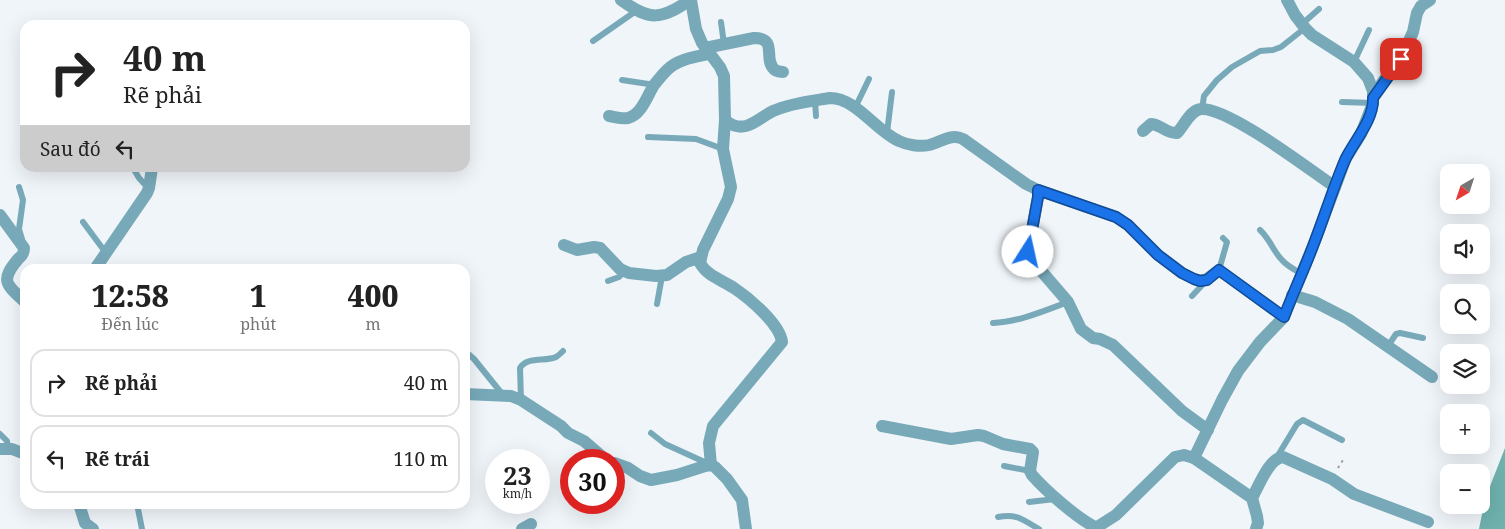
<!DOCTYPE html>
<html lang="vi">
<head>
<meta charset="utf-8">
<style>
  :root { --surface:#fff; --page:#f2f2f2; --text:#222; --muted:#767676; --line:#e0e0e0 }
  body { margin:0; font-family:"Noto Serif",serif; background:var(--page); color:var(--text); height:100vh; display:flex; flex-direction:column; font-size:19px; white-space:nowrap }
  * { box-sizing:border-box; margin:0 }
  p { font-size:16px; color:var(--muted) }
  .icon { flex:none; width:28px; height:28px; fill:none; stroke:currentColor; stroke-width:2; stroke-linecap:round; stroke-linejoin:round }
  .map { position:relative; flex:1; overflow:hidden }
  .details { position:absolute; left:20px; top:264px; width:450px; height:245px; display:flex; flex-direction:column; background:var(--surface); border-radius:15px; box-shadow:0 5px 20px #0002 }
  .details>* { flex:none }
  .hud { position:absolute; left:20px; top:20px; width:450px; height:152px; border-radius:15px; box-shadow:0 5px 20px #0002; background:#fff; color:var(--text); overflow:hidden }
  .needle { width:32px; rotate:219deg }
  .buttons { position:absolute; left:1440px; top:164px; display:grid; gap:10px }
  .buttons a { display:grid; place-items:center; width:50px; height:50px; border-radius:10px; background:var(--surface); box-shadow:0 5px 20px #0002; font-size:25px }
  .speed { position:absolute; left:485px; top:449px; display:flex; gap:10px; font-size:25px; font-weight:700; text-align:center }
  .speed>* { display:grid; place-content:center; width:65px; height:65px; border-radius:50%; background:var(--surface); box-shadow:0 5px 20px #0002; line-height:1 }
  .speed small { font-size:12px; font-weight:400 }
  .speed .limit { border:8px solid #d22; background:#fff; color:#111 }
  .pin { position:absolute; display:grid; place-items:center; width:42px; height:42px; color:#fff; margin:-21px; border-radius:10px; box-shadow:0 2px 8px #0006 }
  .me { position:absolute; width:55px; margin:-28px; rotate:10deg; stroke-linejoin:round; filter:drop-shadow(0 0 4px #0008) }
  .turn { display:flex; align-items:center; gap:18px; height:105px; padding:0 20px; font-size:22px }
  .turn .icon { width:65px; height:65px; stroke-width:2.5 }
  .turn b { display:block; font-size:35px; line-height:42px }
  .then { display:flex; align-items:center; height:48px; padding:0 20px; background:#0003; gap:10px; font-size:19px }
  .eta { display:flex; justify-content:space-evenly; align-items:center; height:85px; text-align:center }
  .eta b { font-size:30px; font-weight:800; line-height:35px }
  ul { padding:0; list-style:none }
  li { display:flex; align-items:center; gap:15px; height:68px; margin:0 10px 8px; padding:0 10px; border:2px solid var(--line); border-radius:15px }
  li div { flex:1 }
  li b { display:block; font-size:19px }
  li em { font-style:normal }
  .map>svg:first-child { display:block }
  .water { fill:#6fb1ad }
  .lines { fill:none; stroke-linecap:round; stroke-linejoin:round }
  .path { stroke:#9da0a3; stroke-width:2; stroke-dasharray:2.5 4; stroke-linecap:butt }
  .service { stroke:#78a9b9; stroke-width:6 }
  .minor { stroke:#78a9b9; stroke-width:12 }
  .tertiary { stroke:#78a9b9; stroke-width:12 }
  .route-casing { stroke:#114b97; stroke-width:12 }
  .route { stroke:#1a73e8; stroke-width:9 }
</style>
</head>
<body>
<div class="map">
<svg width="1505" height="529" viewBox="0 0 1505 529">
  <rect width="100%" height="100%" fill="#f0f5f9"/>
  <!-- water -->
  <polygon class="water" points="1505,448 1505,529 1479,529 1485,499"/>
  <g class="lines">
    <!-- path -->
    <polyline class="path" points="1338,468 1343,460"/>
    <!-- service -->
    <g class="service">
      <polyline points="721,22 724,44"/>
      <polyline points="1302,24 1319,9"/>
      <polyline points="593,41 636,11"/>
      <polyline points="1354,62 1369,30"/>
      <polyline points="622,80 655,85"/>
      <polyline points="815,101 816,116"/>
      <polyline points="1342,102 1373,103"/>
      <polyline points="855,108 869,79"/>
      <polyline points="1202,109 1204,96 1217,80 1232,67 1260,51 1273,50 1281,47 1305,28"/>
      <polyline points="887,133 892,92"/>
      <polyline points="648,137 696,139 723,149"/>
      <polyline points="133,168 139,178 148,188"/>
      <polyline points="19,187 23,200 19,229 22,239"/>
      <polyline points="83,222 106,253"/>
      <path d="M1260 230C1270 239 1273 251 1282 260 1287 266 1295 270 1302 274"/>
      <polyline points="1219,270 1227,242 1223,238"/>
      <polyline points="608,281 619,277 625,271"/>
      <polyline points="1192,296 1206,281"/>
      <polyline points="657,304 662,276"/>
      <path d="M993 323C1018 322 1044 311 1068 302"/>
      <polyline points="1388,346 1396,334 1400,333 1423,338"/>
      <polyline points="465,351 474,359 503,395"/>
      <path d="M521 400 520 368C527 356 546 362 556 357 558 356 562 352 563 351"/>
      <polyline points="651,433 665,444 709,464"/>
      <polyline points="0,434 7,441 8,448"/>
      <polyline points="1277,457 1297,424 1303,420 1342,440"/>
      <polyline points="1004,466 1030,471"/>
      <polyline points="1029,502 1055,499"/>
      <polyline points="137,504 142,529"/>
      <path d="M998 517C1017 513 1023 520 1039 529"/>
    </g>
    <!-- minor -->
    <g class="minor">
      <path d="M621 0C650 21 661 20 690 0"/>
      <path d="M691 0 696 29 702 43 720 67 724 76 725 120 723 149 731 187 728 199 703 250 700 263C707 276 722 280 734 288 749 298 780 324 782 342L713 426 709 443 711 465"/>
      <path d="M705 48 754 38C779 38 762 60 775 70 776 71 781 72 783 72"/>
      <polyline points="1373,97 1384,80 1401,59 1413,32 1417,13 1421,6 1430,0"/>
      <path d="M609 116C615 117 622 119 628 118 642 114 647 96 654 85 658 80 662 75 667 70 678 59 695 57 709 54"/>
      <path d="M725 120C731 125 738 128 746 126 757 123 764 115 773 111 791 103 812 101 830 98 856 98 876 131 899 141 907 145 920 147 929 145 941 142 951 133 963 139L1026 184 1038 190V197L1028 252 1031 259 1068 302 1081 329 1093 338 1100 339 1113 345 1182 411 1208 430"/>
      <path d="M1143 131 1151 124C1160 124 1167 134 1177 133 1184 126 1190 110 1201 109 1228 107 1310 170 1335 187"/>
      <polyline points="1038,190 1116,217 1128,225 1158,255 1182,273 1194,279 1200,281 1207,279 1219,270 1284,317"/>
      <path d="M0 215 24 248C24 253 23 255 19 258 0 280 5 284 25 302"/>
      <polyline points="564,245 577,250 594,247 600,248 620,269 629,273 656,276 667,275 686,262 701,257"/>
      <polyline points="95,269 147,193 149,188 152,168"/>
      <polyline points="1292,295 1315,302 1348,319 1432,377"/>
      <polyline points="465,394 511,396 521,400 561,426 568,433 584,441 606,460"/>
      <path d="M882 426 951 439 978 435 984 436 1003 444 1030 449 1033 452 1030 471 1032 475C1046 491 1077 518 1095 527"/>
      <polyline points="0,449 12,449 25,454"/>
      <polyline points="614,463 628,468 640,476 651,480 677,475 705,466 711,465 715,467 727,479 742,500 746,529"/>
      <path d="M1252 498C1259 486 1269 458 1283 457L1332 479 1354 494 1428 522"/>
      <polyline points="79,504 85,523 93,529"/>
      <polyline points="522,529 531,524"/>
      <polyline points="1094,529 1116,515 1175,457 1184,455 1194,458"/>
    </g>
    <!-- tertiary -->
    <polyline class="tertiary" points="1256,529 1258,523 1257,516 1252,498 1194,458 1222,400 1238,371 1260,342 1284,317 1313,246 1346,158 1361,134 1373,103 1373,91 1368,78 1354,62 1312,35 1305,28 1295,15 1287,0"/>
  </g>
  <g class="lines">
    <!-- route casing -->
    <g class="route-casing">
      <path id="route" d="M1028 252 1038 197V190L1116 217 1128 225 1158 255 1182 273 1194 279 1200 281 1207 280 1219 270 1284 317C1293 293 1304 270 1313 246 1324 218 1333 188 1345 160 1354 141 1374 120 1373 98L1401 59"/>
    </g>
    <!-- route -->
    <use href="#route" class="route"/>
  </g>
</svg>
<div class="buttons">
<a><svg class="needle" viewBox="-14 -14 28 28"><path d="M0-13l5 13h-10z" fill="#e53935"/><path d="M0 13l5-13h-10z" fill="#767676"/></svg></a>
<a><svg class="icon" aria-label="sound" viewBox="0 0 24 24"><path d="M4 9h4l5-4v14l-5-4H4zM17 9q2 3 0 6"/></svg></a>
<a><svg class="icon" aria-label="search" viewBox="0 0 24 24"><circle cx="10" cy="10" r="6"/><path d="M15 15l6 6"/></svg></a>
<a><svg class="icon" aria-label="layers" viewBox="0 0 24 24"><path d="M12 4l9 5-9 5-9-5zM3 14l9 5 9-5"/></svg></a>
<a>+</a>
<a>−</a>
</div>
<div class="speed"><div>23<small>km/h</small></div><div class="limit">30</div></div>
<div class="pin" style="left:1401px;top:59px;background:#d93025"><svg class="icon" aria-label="arrive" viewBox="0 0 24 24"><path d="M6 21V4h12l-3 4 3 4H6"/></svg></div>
<svg class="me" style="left:1028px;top:252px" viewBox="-20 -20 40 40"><circle r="19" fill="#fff"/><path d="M0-13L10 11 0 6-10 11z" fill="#1a73e8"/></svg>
<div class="hud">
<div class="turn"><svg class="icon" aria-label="right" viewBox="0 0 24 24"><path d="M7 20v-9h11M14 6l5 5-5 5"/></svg><div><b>40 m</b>Rẽ phải</div></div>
<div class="then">Sau đó<svg class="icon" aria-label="left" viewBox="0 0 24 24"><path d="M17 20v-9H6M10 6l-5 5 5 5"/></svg></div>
</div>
<section class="details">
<div class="eta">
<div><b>12:58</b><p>Đến lúc</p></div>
<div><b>1</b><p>phút</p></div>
<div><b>400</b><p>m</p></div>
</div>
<ul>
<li><svg class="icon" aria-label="right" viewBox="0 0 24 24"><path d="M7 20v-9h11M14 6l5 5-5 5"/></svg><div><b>Rẽ phải</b></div><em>40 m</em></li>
<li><svg class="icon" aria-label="left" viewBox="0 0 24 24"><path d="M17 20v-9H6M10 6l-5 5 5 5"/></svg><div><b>Rẽ trái</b></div><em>110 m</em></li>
</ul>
</section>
</div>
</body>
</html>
